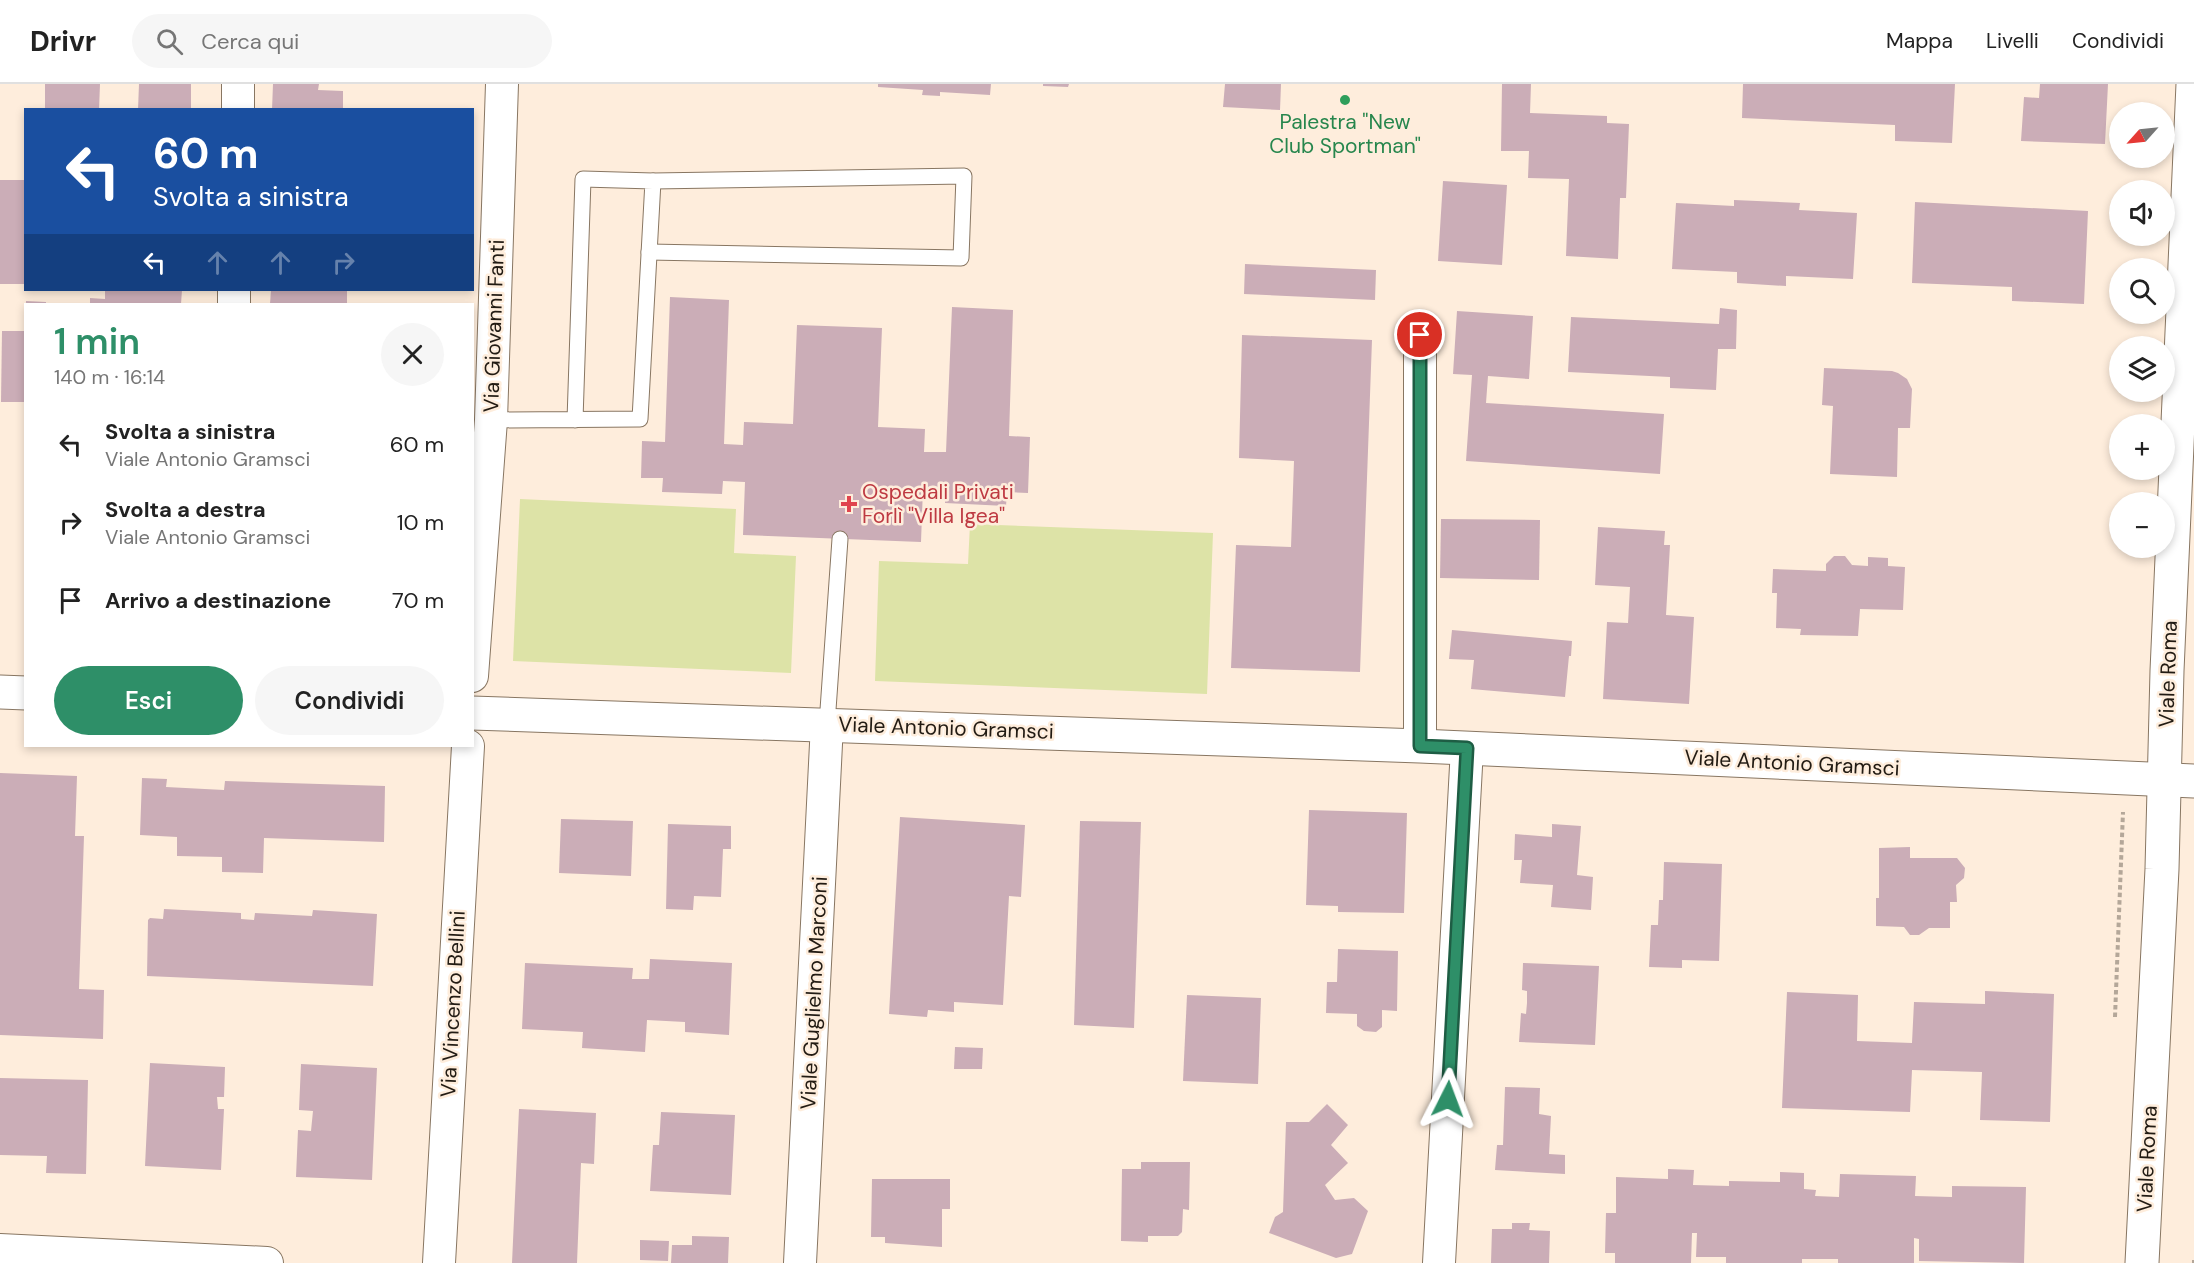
<!DOCTYPE html>
<html lang="it">
<head>
<meta charset="utf-8">
<style>
  :root { --surface:#fff; --page:#f6f6f6; --text:#222; --muted:#767676; --line:#e0e0e0; --accent:#2e8f68 }
  body { margin:0; font-family:"DM Sans",sans-serif; background:var(--page); color:var(--text); height:100vh; display:flex; flex-direction:column; font-size:22px; white-space:nowrap }
  * { box-sizing:border-box; margin:0 }
  p { font-size:20px; color:var(--muted) }
  .icon { flex:none; width:33px; height:33px; fill:none; stroke:currentColor; stroke-width:2; stroke-linecap:round; stroke-linejoin:round }
  .map { position:relative; flex:1; overflow:hidden }
  .sheet { position:absolute; left:24px; top:219px; width:450px; height:444px; display:flex; flex-direction:column; background:var(--surface); border-radius:0px; box-shadow:0 3px 9px #0003 }
  .sheet>* { flex:none }
  .hud { position:absolute; left:24px; top:24px; width:450px; height:183px; border-radius:0px; box-shadow:0 3px 9px #0003; background:#1a4fa0; color:#fff; overflow:hidden }
  .needle { width:39px; rotate:243deg }
  .fabs { position:absolute; left:2109px; top:18px; display:grid; gap:12px }
  .fabs a { display:grid; place-items:center; width:66px; height:66px; border-radius:50%; background:var(--surface); box-shadow:0 3px 9px #0003; font-size:30px }
  .pin { position:absolute; display:grid; place-items:center; width:51px; height:51px; color:#fff; margin:-26px; border:3px solid #fff; border-radius:50%; box-shadow:0 2px 6px #0007 }
  .me { position:absolute; width:66px; margin:-33px; rotate:3deg; stroke-linejoin:round; filter:drop-shadow(0 0 4px #0008) }
  .turn { display:flex; align-items:center; gap:21px; height:126px; padding:0 30px; font-size:27px }
  .turn .icon { width:78px; height:78px; stroke-width:2.5 }
  .turn b { display:block; font-size:42px; line-height:51px }
  .lanes { display:flex; align-items:center; height:57px; padding:0 30px; background:#0003; justify-content:center; gap:30px; direction:ltr }
  .lanes .off { opacity:.35 }
  .round { display:grid; place-items:center; flex:none; width:63px; height:63px; border-radius:32px; background:var(--page) }
  .head { display:flex; align-items:center; justify-content:space-between; height:102px; padding:0 30px }
  h1 { font-size:36px; font-weight:600; line-height:45px; color:var(--accent) }
  .primary-button { display:flex; gap:12px; margin-top:auto; padding:12px 30px }
  .primary-button a { flex:1; height:69px; border-radius:36px; background:var(--accent); color:#fff; font-size:24px; font-weight:600; line-height:69px; text-align:center }
  .primary-button a+a { background:var(--page); color:var(--text) }
  ul { padding:0; list-style:none }
  li { display:flex; align-items:center; gap:18px; height:78px; padding:0 30px }
  li div { flex:1 }
  li b { display:block; font-size:22px }
  li em { font-style:normal }
  header { display:flex; align-items:center; gap:36px; box-sizing:border-box; height:84px; padding:0 30px; background:var(--surface); border-bottom:2px solid var(--line) }
  header strong { font-size:28px }
  nav { display:flex; gap:33px; margin-inline-start:auto; font-size:21px }
  .search { width:420px; height:54px; background:var(--page); display:flex; align-items:center; gap:15px; box-sizing:border-box; padding:0 21px; border-radius:33px; color:var(--muted); font-size:22px }
  .map>svg:first-child { display:block }
  .green { fill:#dde3a7 }
  .building { fill:#cbadb7 }
  .lines { fill:none; stroke-linecap:round; stroke-linejoin:round }
  .service-casing { stroke:#887662; stroke-width:17 }
  .minor-casing { stroke:#887662; stroke-width:34 }
  .secondary-casing { stroke:#887662; stroke-width:35 }
  .path { stroke:#b4a799; stroke-width:4; stroke-dasharray:4.5 3; stroke-linecap:butt }
  .service { stroke:#fff; stroke-width:15 }
  .minor { stroke:#fff; stroke-width:32 }
  .secondary { stroke:#fff; stroke-width:33 }
  .route-casing { stroke:#1e5d44; stroke-width:15 }
  .route { stroke:#2e8f68; stroke-width:10 }
  .leisure-dot { fill:#2e9e5b; stroke:#feeddc; stroke-width:2 }
  .health-dot { fill:#e0444e; stroke:#feeddc; stroke-width:2 }
  .labels { text-anchor:middle; stroke-width:5; stroke-linejoin:round; paint-order:stroke }
  .leisure-label { font-size:21px; fill:#27864d; stroke:#feeddc }
  .street-label { font-size:21px; fill:#221b13; stroke:#feeddc }
  .health-label { font-size:21px; fill:#be3a42; stroke:#feeddc; text-anchor:start }
</style>
</head>
<body>
<header>
<strong>Drivr</strong>
<div class="search"><svg class="icon" aria-label="search" viewBox="0 0 24 24"><circle cx="10" cy="10" r="6"/><path d="M15 15l6 6"/></svg>Cerca qui</div>
<nav><a>Mappa</a><a>Livelli</a><a>Condividi</a></nav>
</header>
<div class="map">
<svg width="2194" height="1179" viewBox="0 0 2194 1179">
  <rect width="100%" height="100%" fill="#feeddc"/>
  <!-- green -->
  <g class="green">
    <polygon points="520,415 736,425 734,469 796,472 791,589 513,577"/>
    <polygon points="970,440 1213,449 1207,610 875,597 879,477 968,480"/>
  </g>
  <!-- building -->
  <g class="building">
    <polygon points="45,0 100,0 99,26 45,26"/>
    <polygon points="139,0 191,0 191,26 138,26"/>
    <polygon points="273,0 319,0 318,6 343,7 343,26 272,26"/>
    <polygon points="878,0 991,0 990,11 940,8 940,12 922,11 923,6 878,3"/>
    <polygon points="1043,0 1069,0 1068,3 1043,2"/>
    <polygon points="1225,0 1281,0 1280,26 1223,23"/>
    <polygon points="1502,0 1531,0 1530,29 1607,32 1607,39 1629,40 1626,114 1620,114 1618,175 1566,172 1569,95 1528,94 1529,67 1501,67"/>
    <polygon points="1743,0 1955,0 1952,59 1895,57 1895,41 1742,34"/>
    <polygon points="2040,0 2108,0 2105,60 2021,57 2024,13 2039,14"/>
    <rect x="0" y="96" width="26" height="104"/>
    <polygon points="1443,97 1507,101 1502,181 1438,177"/>
    <polygon points="1734,116 1800,119 1799,126 1857,129 1853,195 1786,192 1786,202 1737,199 1737,188 1672,185 1676,119 1734,122"/>
    <polygon points="1915,118 2088,127 2084,220 2012,217 2012,203 1912,199"/>
    <polygon points="1245,180 1376,186 1375,216 1244,210"/>
    <polygon points="105,206 182,206 181,220 90,220 90,214 105,215"/>
    <polygon points="271,206 347,206 347,220 270,220"/>
    <polygon points="670,213 729,216 724,360 743,361 744,338 793,340 797,241 882,244 878,343 925,345 924,368 946,368 952,223 1013,226 1009,352 1030,353 1028,409 1007,408 1006,422 945,419 945,405 923,404 921,458 743,451 745,398 723,397 722,410 662,408 663,394 641,394 642,357 665,358"/>
    <polygon points="26,217 46,218 46,220 26,220"/>
    <polygon points="1720,224 1737,226 1736,265 1718,265 1716,306 1670,304 1670,293 1568,288 1571,233 1719,240"/>
    <polygon points="1457,227 1533,232 1529,295 1488,292 1486,319 1664,330 1660,390 1466,377 1472,291 1453,290"/>
    <polygon points="2,247 26,247 24,318 1,318"/>
    <polygon points="1242,251 1372,256 1360,588 1231,584 1236,461 1291,463 1294,377 1239,374"/>
    <polygon points="1824,284 1892,287 1898,289 1907,295 1912,305 1910,344 1898,344 1897,393 1830,390 1833,322 1822,321"/>
    <polygon points="1441,435 1540,436 1539,496 1440,494"/>
    <polygon points="1598,443 1665,447 1664,461 1670,461 1666,531 1694,533 1689,620 1603,615 1607,538 1628,539 1630,503 1595,501"/>
    <polygon points="1834,472 1845,472 1852,481 1868,482 1868,473 1888,474 1888,482 1905,483 1903,526 1860,525 1858,552 1800,551 1801,545 1776,544 1777,509 1772,509 1773,485 1826,487 1826,480"/>
    <polygon points="1452,546 1572,557 1571,572 1569,572 1565,613 1471,605 1474,576 1449,575"/>
    <polygon points="0,689 77,692 75,752 84,752 79,905 104,906 103,955 0,951"/>
    <polygon points="142,694 167,695 166,703 224,706 225,697 385,702 384,758 264,754 263,789 222,788 222,773 177,772 177,753 140,751"/>
    <polygon points="1309,726 1407,729 1404,829 1338,828 1338,822 1306,821"/>
    <polygon points="900,733 1025,741 1021,813 1009,812 1003,921 954,918 954,928 928,926 927,933 889,930"/>
    <polygon points="561,735 633,737 631,792 559,789"/>
    <polygon points="1080,737 1141,738 1134,944 1074,941"/>
    <polygon points="668,740 731,742 731,765 723,765 721,813 694,812 693,826 666,825"/>
    <polygon points="1552,740 1581,742 1577,791 1593,793 1591,826 1551,823 1553,801 1520,799 1522,776 1514,776 1515,750 1552,753"/>
    <polygon points="1910,763 1910,774 1957,774 1965,784 1964,794 1956,801 1957,818 1950,818 1950,844 1929,844 1919,851 1910,851 1904,843 1876,842 1876,814 1879,814 1879,764"/>
    <polygon points="1664,778 1722,780 1719,877 1682,876 1682,884 1649,883 1651,841 1658,841 1659,816 1663,816"/>
    <polygon points="164,825 241,829 241,835 254,836 255,829 312,832 313,826 377,830 373,902 147,892 148,836 150,834 163,835"/>
    <polygon points="1338,865 1398,867 1397,927 1382,926 1382,943 1376,948 1364,947 1357,942 1357,930 1326,929 1327,898 1337,898"/>
    <polygon points="650,875 732,879 729,951 685,948 685,938 647,936 645,968 582,964 583,948 522,945 525,879 633,884 632,895 649,895"/>
    <polygon points="1523,879 1599,882 1595,961 1519,958 1521,929 1526,930 1527,919 1527,907 1522,906"/>
    <polygon points="1985,907 2054,910 2050,1038 1980,1036 1982,988 1912,986 1910,1028 1782,1024 1787,908 1858,911 1857,957 1912,959 1914,918 1985,920"/>
    <polygon points="1187,911 1261,914 1258,1000 1183,997"/>
    <polygon points="955,963 983,964 982,985 954,985"/>
    <polygon points="150,979 225,983 224,1013 217,1013 218,1025 224,1025 221,1086 145,1082"/>
    <polygon points="301,980 377,984 372,1096 296,1093 298,1046 311,1047 313,1027 299,1026"/>
    <polygon points="0,994 88,996 86,1090 46,1089 47,1072 0,1071"/>
    <polygon points="1505,1003 1540,1004 1539,1030 1551,1032 1549,1070 1565,1071 1565,1090 1495,1086 1497,1061 1503,1061"/>
    <polygon points="1327,1020 1348,1041 1331,1061 1348,1079 1325,1101 1335,1116 1354,1114 1368,1127 1352,1170 1336,1174 1269,1149 1275,1133 1283,1128 1286,1038 1309,1038"/>
    <polygon points="519,1025 596,1029 594,1080 581,1079 577,1179 512,1179"/>
    <polygon points="661,1028 735,1031 731,1111 650,1107 653,1061 659,1061"/>
    <polygon points="1141,1078 1190,1078 1189,1126 1183,1125 1182,1148 1178,1152 1148,1152 1148,1158 1121,1157 1122,1085 1141,1085"/>
    <polygon points="1668,1085 1694,1086 1693,1101 1729,1102 1729,1097 1780,1098 1780,1088 1804,1089 1804,1105 1816,1106 1815,1112 1839,1113 1840,1090 1916,1092 1915,1112 1952,1113 1952,1102 2026,1103 2024,1179 1919,1177 1919,1155 1914,1154 1914,1179 1838,1179 1838,1175 1802,1175 1802,1179 1726,1179 1726,1173 1696,1173 1697,1149 1692,1149 1691,1179 1615,1179 1615,1169 1605,1169 1606,1129 1616,1129 1616,1093 1668,1095"/>
    <polygon points="872,1095 950,1095 950,1125 942,1125 942,1163 885,1159 885,1153 871,1153"/>
    <polygon points="1512,1139 1530,1139 1529,1146 1550,1147 1549,1179 1491,1179 1492,1145 1512,1145"/>
    <polygon points="692,1152 729,1153 728,1179 671,1179 672,1161 692,1161"/>
    <polygon points="640,1156 669,1157 668,1177 640,1176"/>
  </g>
  <g class="lines">
    <!-- service casing -->
    <g class="service-casing">
      <g id="service">
        <polyline points="649,168 961,174 964,92 653,97"/>
        <polyline points="491,336 640,335 653,97 583,95 575,336"/>
        <polyline points="827,640 840,455"/>
      </g>
    </g>
    <!-- minor casing -->
    <g class="minor-casing">
      <g id="minor">
        <polyline points="238,26 238,0"/>
        <polyline points="234,220 234,206"/>
        <polyline points="472,592 491,336 502,0"/>
        <polyline points="1420,662 1420,251"/>
        <polyline points="0,1166 267,1179"/>
        <polyline points="439,1179 468,662"/>
        <polyline points="800,1179 827,640"/>
        <polyline points="1439,1179 1467,664"/>
      </g>
    </g>
    <!-- secondary casing -->
    <g class="secondary-casing">
      <g id="secondary">
        <polyline points="0,608 26,609"/>
        <polyline points="472,629 1420,662 2194,697"/>
        <polyline points="2142,1179 2162,785 2167,587 2193,0"/>
      </g>
    </g>
    <!-- path -->
    <g class="path">
      <polyline points="2115,933 2123,728"/>
      <polyline points="2194,1179 2194,1176"/>
    </g>
    <!-- service -->
    <use href="#service" class="service"/>
    <!-- minor -->
    <use href="#minor" class="minor"/>
    <!-- secondary -->
    <use href="#secondary" class="secondary"/>
  </g>
  <g class="lines">
    <!-- route casing -->
    <g class="route-casing">
      <polyline id="route" points="1420,251 1420,662 1467,664 1448,1015"/>
    </g>
    <!-- route -->
    <use href="#route" class="route"/>
  </g>
  <!-- markers -->
  <circle class="leisure-dot" cx="1345" cy="16" r="6"/>
  <path class="health-dot" d="M846 411h6v6h6v6h-6v6h-6v-6h-6v-6h6z"/>
  <g class="labels">
    <!-- leisure labels -->
    <g class="leisure-label">
      <text x="1345" y="45">Palestra "New<tspan x="1345" dy="24">Club Sportman"</tspan></text>
    </g>
    <!-- street labels -->
    <g class="street-label">
      <text transform="translate(494 242) rotate(-88)" y="7">Via Giovanni Fanti</text>
      <text transform="translate(2168 590) rotate(-88)" y="7">Viale Roma</text>
      <text transform="translate(946 644) rotate(2)" y="7">Viale Antonio Gramsci</text>
      <text transform="translate(1792 679) rotate(3)" y="7">Viale Antonio Gramsci</text>
      <text transform="translate(814 909) rotate(-87)" y="7">Viale Guglielmo Marconi</text>
      <text transform="translate(453 920) rotate(-87)" y="7">Via Vincenzo Bellini</text>
      <text transform="translate(2147 1075) rotate(-87)" y="7">Viale Roma</text>
    </g>
    <!-- health labels -->
    <g class="health-label">
      <text x="862" y="415">Ospedali Privati<tspan x="862" dy="24">Forlì "Villa Igea"</tspan></text>
    </g>
  </g>
</svg>
<div class="fabs">
<a><svg class="needle" viewBox="-14 -14 28 28"><path d="M0-13l5 13h-10z" fill="#e53935"/><path d="M0 13l5-13h-10z" fill="#767676"/></svg></a>
<a><svg class="icon" aria-label="sound" viewBox="0 0 24 24"><path d="M4 9h4l5-4v14l-5-4H4zM17 9q2 3 0 6"/></svg></a>
<a><svg class="icon" aria-label="search" viewBox="0 0 24 24"><circle cx="10" cy="10" r="6"/><path d="M15 15l6 6"/></svg></a>
<a><svg class="icon" aria-label="layers" viewBox="0 0 24 24"><path d="M12 4l9 5-9 5-9-5zM3 14l9 5 9-5"/></svg></a>
<a>+</a>
<a>−</a>
</div>
<div class="pin" style="left:1420px;top:251px;background:#d93025"><svg class="icon" aria-label="arrive" viewBox="0 0 24 24"><path d="M6 21V4h12l-3 4 3 4H6"/></svg></div>
<svg class="me" style="left:1448px;top:1015px" viewBox="-20 -20 40 40"><path d="M0-17L14 15 0 8-14 15z" fill="#2e8f68" stroke="#fff" stroke-width="4"/></svg>
<div class="hud">
<div class="turn"><svg class="icon" aria-label="left" viewBox="0 0 24 24"><path d="M17 20v-9H6M10 6l-5 5 5 5"/></svg><div><b>60 m</b>Svolta a sinistra</div></div>
<div class="lanes"><svg class="icon" aria-label="left" viewBox="0 0 24 24"><path d="M17 20v-9H6M10 6l-5 5 5 5"/></svg><svg class="icon off" aria-label="ahead" viewBox="0 0 24 24"><path d="M12 20V5M6 11l6-6 6 6"/></svg><svg class="icon off" aria-label="ahead" viewBox="0 0 24 24"><path d="M12 20V5M6 11l6-6 6 6"/></svg><svg class="icon off" aria-label="right" viewBox="0 0 24 24"><path d="M7 20v-9h11M14 6l5 5-5 5"/></svg></div>
</div>
<section class="sheet">
<div class="head"><div><h1>1 min</h1><p>140 m · 16:14</p></div><a class="round"><svg class="icon" aria-label="close" viewBox="0 0 24 24"><path d="M6 6l12 12M18 6L6 18"/></svg></a></div>
<ul>
<li><svg class="icon" aria-label="left" viewBox="0 0 24 24"><path d="M17 20v-9H6M10 6l-5 5 5 5"/></svg><div><b>Svolta a sinistra</b><p>Viale Antonio Gramsci</p></div><em>60 m</em></li>
<li><svg class="icon" aria-label="right" viewBox="0 0 24 24"><path d="M7 20v-9h11M14 6l5 5-5 5"/></svg><div><b>Svolta a destra</b><p>Viale Antonio Gramsci</p></div><em>10 m</em></li>
<li><svg class="icon" aria-label="arrive" viewBox="0 0 24 24"><path d="M6 21V4h12l-3 4 3 4H6"/></svg><div><b>Arrivo a destinazione</b></div><em>70 m</em></li>
</ul>
<div class="primary-button"><a>Esci</a><a>Condividi</a></div>
</section>
</div>
</body>
</html>
